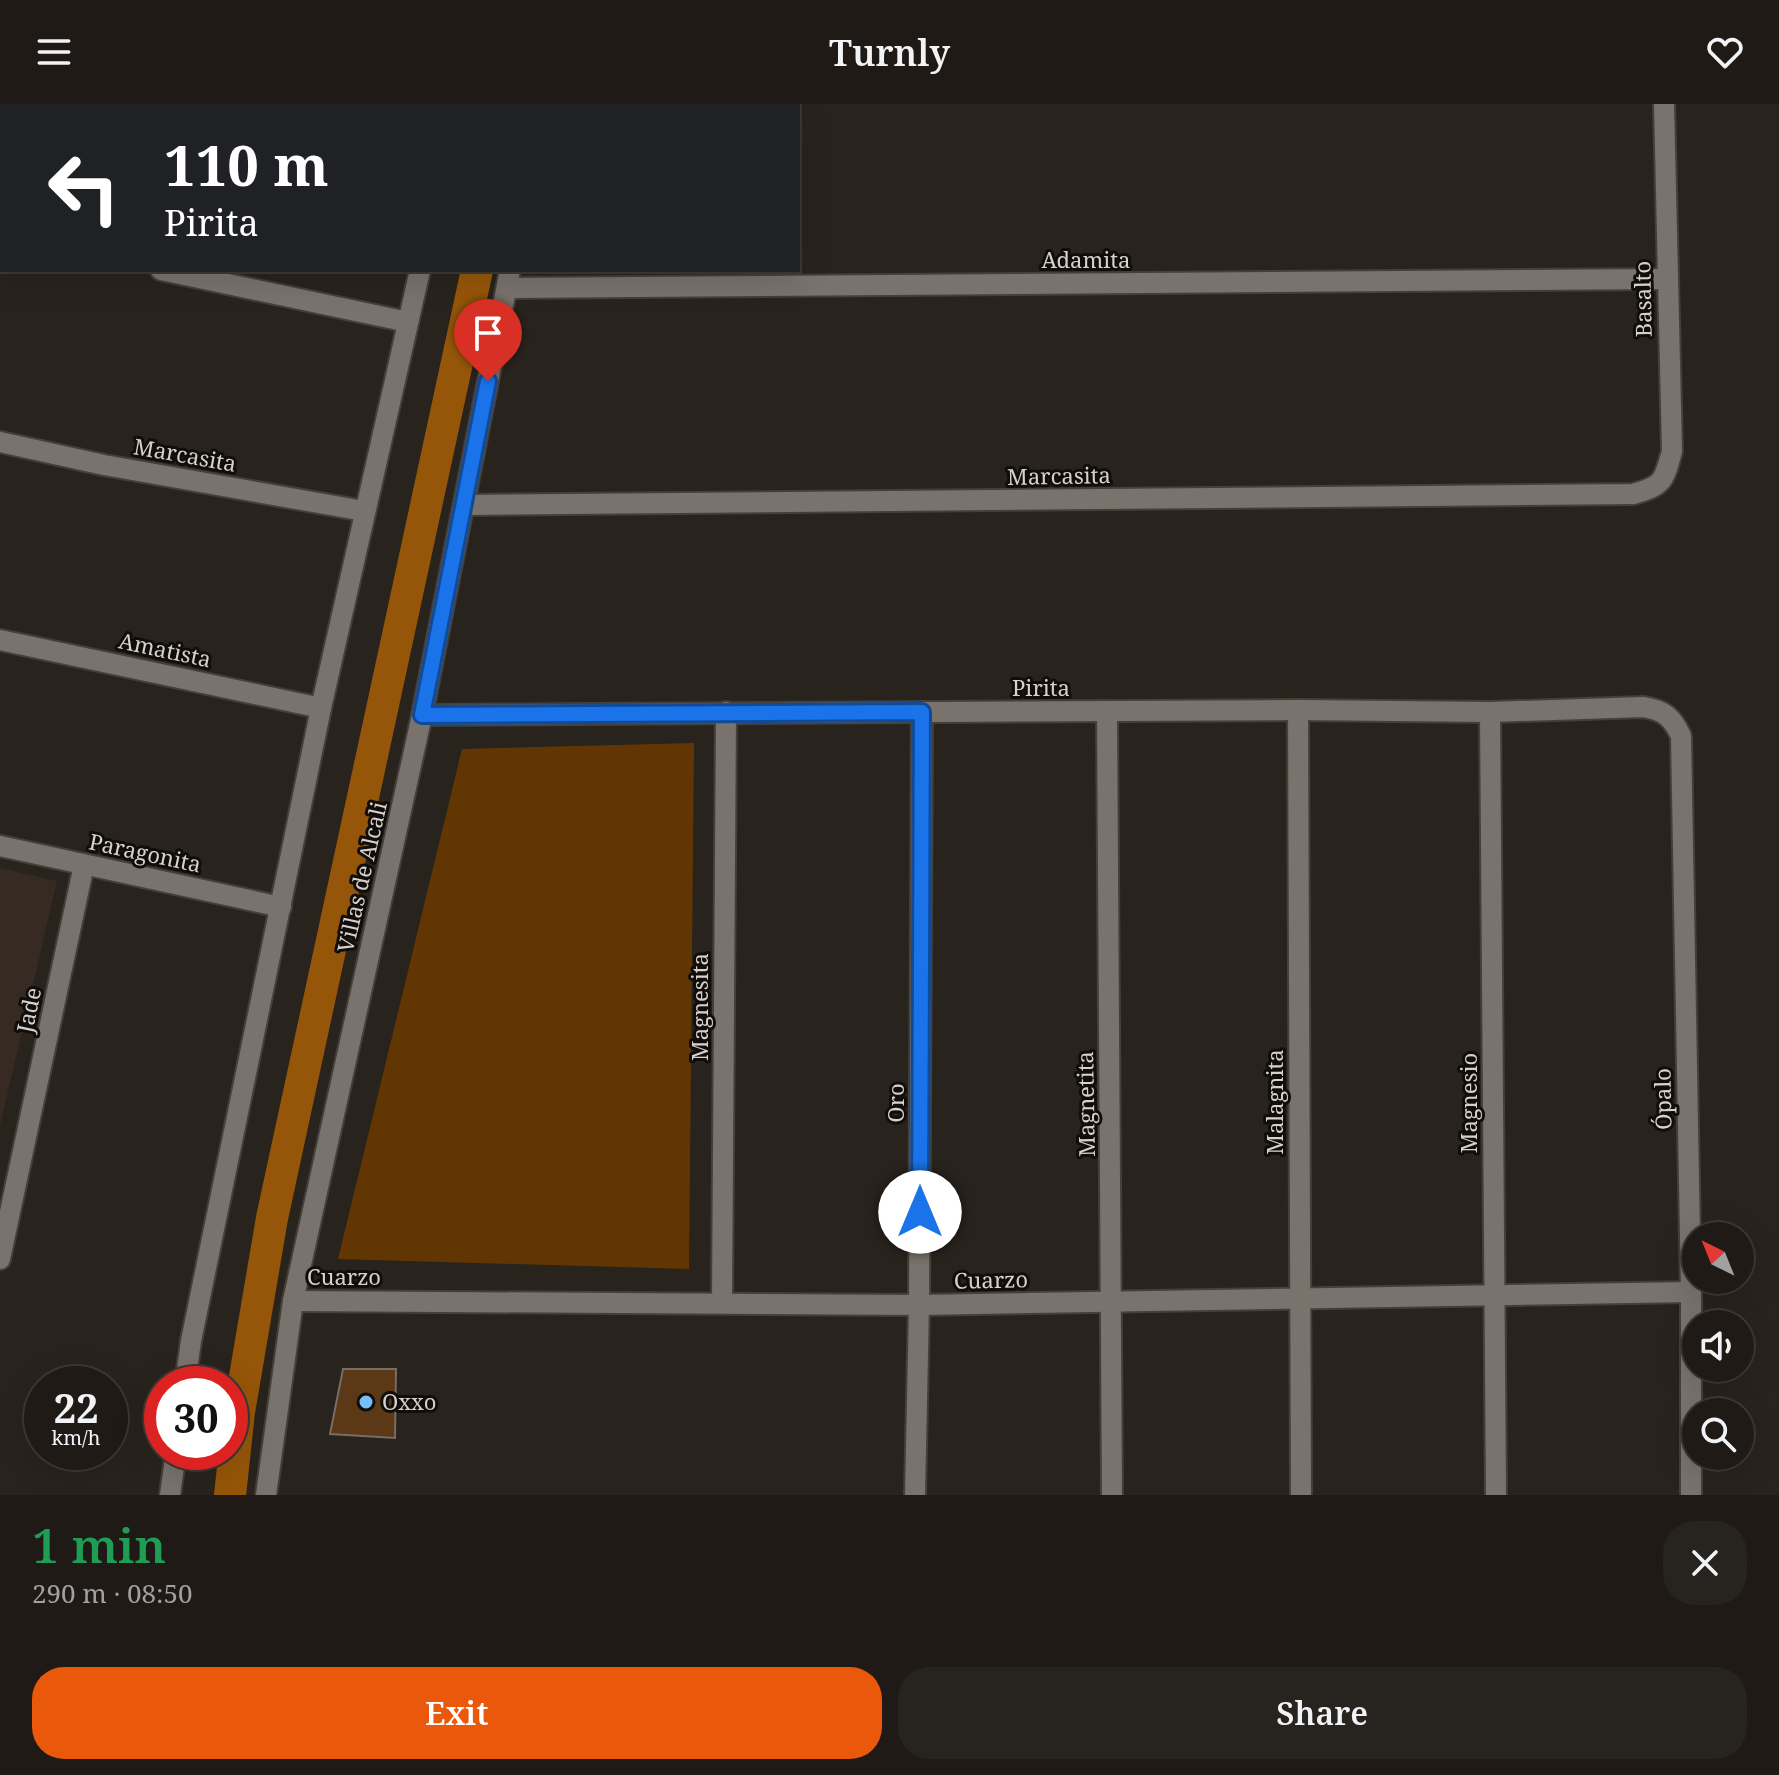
<!DOCTYPE html>
<html lang="en">
<head>
<meta charset="utf-8">
<style>
  :root { --surface:#1f1a16; --page:#27231f; --text:#f1f3f6; --muted:#a1a1a1; --line:#3c3835; --accent:#ea580c }
  body { margin:0; font-family:"Noto Serif",serif; background:var(--page); color:var(--text); height:100vh; display:flex; flex-direction:column; font-size:30px; white-space:nowrap }
  * { box-sizing:border-box; margin:0 }
  p { font-size:26px; color:var(--muted) }
  .icon { flex:none; width:44px; height:44px; fill:none; stroke:currentColor; stroke-width:2; stroke-linecap:round; stroke-linejoin:round }
  .map { position:relative; height:1391px; overflow:hidden }
  .panel { display:flex; flex-direction:column; background:var(--surface); flex:1 }
  .panel>* { flex:none }
  .banner { position:absolute; left:0px; top:0px; width:800px; height:168px; box-shadow:0 8px 32px #0002,0 0 0 2px var(--line); background:#202124; color:#fff; overflow:hidden }
  .needle { width:52px; rotate:317deg }
  .controls { position:absolute; left:1682px; top:1118px; display:grid; gap:16px }
  .controls a { display:grid; place-items:center; width:72px; height:72px; border-radius:50%; background:var(--surface); box-shadow:0 8px 32px #0002,0 0 0 2px var(--line); font-size:40px }
  .speed { position:absolute; left:24px; top:1262px; display:flex; gap:16px; font-size:40px; font-weight:700; text-align:center }
  .speed>* { display:grid; place-content:center; width:104px; height:104px; border-radius:50%; background:var(--surface); box-shadow:0 8px 32px #0002,0 0 0 2px var(--line); line-height:1 }
  .speed small { font-size:20px; font-weight:400 }
  .speed .limit { border:12px solid #d22; background:#fff; color:#111 }
  .pin { position:absolute; display:grid; place-items:center; width:68px; height:68px; color:#fff; margin:-82px -34px; border-radius:50% 50% 50% 0; rotate:-45deg; box-shadow:0 0 8px #0007 }
  .pin .icon { rotate:45deg }
  .me { position:absolute; width:88px; margin:-44px; rotate:0deg; stroke-linejoin:round; filter:drop-shadow(0 0 6px #0008) }
  .turn { display:flex; align-items:center; gap:28px; height:168px; padding:0 32px; font-size:36px }
  .turn .icon { width:104px; height:104px; stroke-width:2.5 }
  .turn b { display:block; font-size:56px; line-height:68px }
  .round { display:grid; place-items:center; flex:none; width:84px; height:84px; border-radius:32px; background:var(--page) }
  .overview { display:flex; align-items:center; justify-content:space-between; height:136px; padding:0 32px }
  h1 { font-size:48px; font-weight:600; line-height:60px; color:#1e9e55 }
  .primary-button { display:flex; gap:16px; margin-top:auto; padding:16px 32px }
  .primary-button a { flex:1; height:92px; border-radius:32px; background:var(--accent); color:#fff; font-size:32px; font-weight:600; line-height:92px; text-align:center }
  .primary-button a+a { background:var(--page); color:var(--text) }
  header { display:flex; justify-content:space-between; align-items:center; height:104px; padding:0 32px; background:var(--surface); font-size:36px; font-weight:600 }
  .map>svg:first-child { display:block }
  .built { fill:#362a22 }
  .green { fill:#623603 }
  .lines { fill:none; stroke-linecap:round; stroke-linejoin:round }
  .canal { stroke:#965609; stroke-width:32 }
  .building { fill:#5c3916; stroke:#756d66; stroke-width:2 }
  .minor-casing { stroke:#453f3a; stroke-width:24 }
  .minor { stroke:#7a726c; stroke-width:20 }
  .route-casing { stroke:#114b97; stroke-width:20 }
  .route { stroke:#1a73e8; stroke-width:14 }
  .poi-dot { fill:#76c0f7; stroke:#100d0a; stroke-width:3 }
  .labels { text-anchor:middle; stroke-width:6; stroke-linejoin:round; paint-order:stroke }
  .street-label { font-size:22px; fill:#d6d1cd; stroke:#100d0a }
  .poi-label { font-size:22px; fill:#d6d1cd; stroke:#100d0a; text-anchor:start }
</style>
</head>
<body>
<header><svg class="icon" aria-label="menu" viewBox="0 0 24 24"><path d="M4 6h16M4 12h16M4 18h16"/></svg>Turnly<svg class="icon" aria-label="heart" viewBox="0 0 24 24"><path d="M12 20l-8-8c-3-5 5-10 8-4 3-6 11-1 8 4z"/></svg></header>
<div class="map">
<svg width="1779" height="1391" viewBox="0 0 1779 1391">
  <rect width="100%" height="100%" fill="#29231d"/>
  <!-- built -->
  <polygon class="built" points="0,764 57,777 0,1022"/>
  <!-- green -->
  <polygon class="green" points="694,639 689,1165 338,1155 462,645"/>
  <g class="lines">
    <!-- canal -->
    <g class="canal">
      <polyline points="515,2 515,0"/>
      <polyline points="230,1391 239,1308 272,1114 477,166"/>
    </g>
  </g>
  <!-- building -->
  <polygon class="building" points="343,1265 396,1265 395,1334 330,1330"/>
  <g class="lines">
    <!-- minor casing -->
    <g class="minor-casing">
      <g id="minor">
        <polyline points="306,0 314,2"/>
        <polyline points="456,2 456,0"/>
        <polyline points="547,2 547,0"/>
        <polyline points="0,132 2,133"/>
        <polyline points="161,166 408,218"/>
        <polyline points="507,184 1666,175"/>
        <polyline points="0,338 104,361 364,407"/>
        <path d="M464 401 1633 390C1663 382 1664 377 1672 347L1664 0"/>
        <polyline points="0,536 321,604"/>
        <polyline points="1298,606 1301,1391"/>
        <polyline points="1107,608 1112,1391"/>
        <polyline points="1490,608 1496,1391"/>
        <path d="M422 611 1298 606 1490 608 1643 603C1664 606 1672 613 1681 632L1691 1188V1391"/>
        <polyline points="0,742 281,803"/>
        <polyline points="0,1155 84,761"/>
        <polyline points="293,1197 919,1201 1691,1188"/>
        <polyline points="722,1198 726,608"/>
        <polyline points="185,1280 191,1237 321,604 420,166"/>
        <polyline points="170,1391 176,1348"/>
        <polyline points="266,1391 293,1197 422,611 510,166"/>
        <polyline points="915,1391 919,1201 922,608"/>
      </g>
    </g>
    <!-- minor -->
    <use href="#minor" class="minor"/>
  </g>
  <g class="lines">
    <!-- route casing -->
    <g class="route-casing">
      <polyline id="route" points="488,277 422,611 922,608 920,1108"/>
    </g>
    <!-- route -->
    <use href="#route" class="route"/>
  </g>
  <!-- markers -->
  <circle class="poi-dot" cx="366" cy="1298" r="8"/>
  <g class="labels">
    <!-- street labels -->
    <g class="street-label">
      <text x="1086" y="164">Adamita</text>
      <text transform="translate(1643 195) rotate(-91)" y="8">Basalto</text>
      <text transform="translate(185 351) rotate(10)" y="8">Marcasita</text>
      <text transform="translate(1059 372) rotate(-1)" y="8">Marcasita</text>
      <text transform="translate(165 546) rotate(12)" y="8">Amatista</text>
      <text x="1041" y="592">Pirita</text>
      <text transform="translate(145 749) rotate(12)" y="8">Paragonita</text>
      <text transform="translate(362 773) rotate(-77)" y="8">Villas de Alcali</text>
      <text transform="translate(700 903) rotate(-90)" y="8">Magnesita</text>
      <text transform="translate(29 906) rotate(-78)" y="8">Jade</text>
      <text transform="translate(1663 995) rotate(-91)" y="8">Ópalo</text>
      <text transform="translate(1275 998) rotate(-90)" y="8">Malagnita</text>
      <text transform="translate(896 999) rotate(-90)" y="8">Oro</text>
      <text transform="translate(1469 999) rotate(-90)" y="8">Magnesio</text>
      <text transform="translate(1086 1000) rotate(-91)" y="8">Magnetita</text>
      <text x="344" y="1181">Cuarzo</text>
      <text transform="translate(991 1176) rotate(-1)" y="8">Cuarzo</text>
    </g>
    <!-- poi labels -->
    <g class="poi-label">
      <text x="382" y="1306">Oxxo</text>
    </g>
  </g>
</svg>
<div class="controls">
<a><svg class="needle" viewBox="-14 -14 28 28"><path d="M0-13l5 13h-10z" fill="#e53935"/><path d="M0 13l5-13h-10z" fill="#a1a1a1"/></svg></a>
<a><svg class="icon" aria-label="sound" viewBox="0 0 24 24"><path d="M4 9h4l5-4v14l-5-4H4zM17 9q2 3 0 6"/></svg></a>
<a><svg class="icon" aria-label="search" viewBox="0 0 24 24"><circle cx="10" cy="10" r="6"/><path d="M15 15l6 6"/></svg></a>
</div>
<div class="speed"><div>22<small>km/h</small></div><div class="limit">30</div></div>
<div class="pin" style="left:488px;top:277px;background:#d93025"><svg class="icon" aria-label="arrive" viewBox="0 0 24 24"><path d="M6 21V4h12l-3 4 3 4H6"/></svg></div>
<svg class="me" style="left:920px;top:1108px" viewBox="-20 -20 40 40"><circle r="19" fill="#fff"/><path d="M0-13L10 11 0 6-10 11z" fill="#1a73e8"/></svg>
<div class="banner">
<div class="turn"><svg class="icon" aria-label="left" viewBox="0 0 24 24"><path d="M17 20v-9H6M10 6l-5 5 5 5"/></svg><div><b>110 m</b>Pirita</div></div>
</div>
</div>
<section class="panel">
<div class="overview"><div><h1>1 min</h1><p>290 m · 08:50</p></div><a class="round"><svg class="icon" aria-label="close" viewBox="0 0 24 24"><path d="M6 6l12 12M18 6L6 18"/></svg></a></div>
<div class="primary-button"><a>Exit</a><a>Share</a></div>
</section>
</body>
</html>
